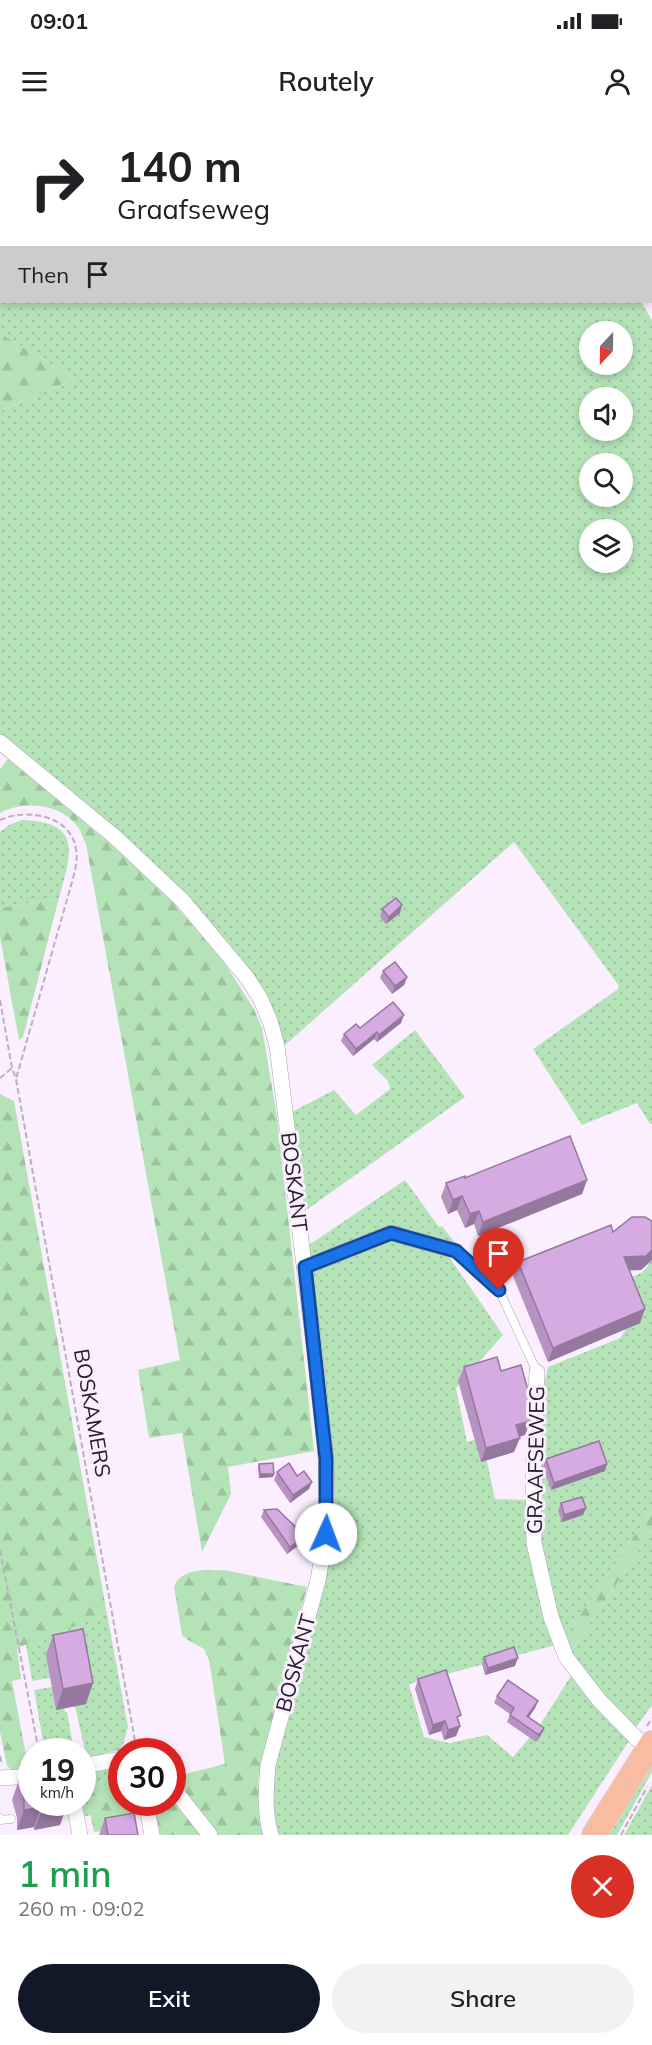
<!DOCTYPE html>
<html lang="en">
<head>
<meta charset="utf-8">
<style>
  :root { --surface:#fff; --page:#f2f2f2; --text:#202124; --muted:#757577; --accent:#111827 }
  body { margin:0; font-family:Mulish,sans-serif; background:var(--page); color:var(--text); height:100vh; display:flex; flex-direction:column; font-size:22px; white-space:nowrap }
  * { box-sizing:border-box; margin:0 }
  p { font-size:20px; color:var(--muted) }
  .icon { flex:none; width:33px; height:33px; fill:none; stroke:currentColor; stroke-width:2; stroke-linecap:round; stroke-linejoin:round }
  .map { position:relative; height:1715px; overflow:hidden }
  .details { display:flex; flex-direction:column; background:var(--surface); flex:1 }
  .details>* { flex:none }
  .top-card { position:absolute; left:0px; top:0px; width:652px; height:183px; box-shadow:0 3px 9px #0003; background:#fff; color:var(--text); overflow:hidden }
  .needle { width:39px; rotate:202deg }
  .tools { position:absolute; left:579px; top:201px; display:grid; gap:12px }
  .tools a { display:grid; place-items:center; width:54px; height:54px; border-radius:50%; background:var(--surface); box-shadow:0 3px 9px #0003; font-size:30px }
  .speed { position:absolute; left:18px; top:1618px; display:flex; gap:12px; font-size:30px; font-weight:700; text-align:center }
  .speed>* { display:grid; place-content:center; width:78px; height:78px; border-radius:50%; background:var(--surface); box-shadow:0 3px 9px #0003; line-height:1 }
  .speed small { font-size:15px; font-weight:400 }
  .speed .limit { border:9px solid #d22; background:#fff; color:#111 }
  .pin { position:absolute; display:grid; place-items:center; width:51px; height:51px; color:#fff; margin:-62px -26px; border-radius:50% 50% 50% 0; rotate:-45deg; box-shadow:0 0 6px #0007 }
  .pin .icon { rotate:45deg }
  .me { position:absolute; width:66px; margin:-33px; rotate:2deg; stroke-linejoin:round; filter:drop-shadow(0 0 4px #0008) }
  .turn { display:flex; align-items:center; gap:21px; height:126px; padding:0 18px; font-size:27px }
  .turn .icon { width:78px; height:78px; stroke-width:2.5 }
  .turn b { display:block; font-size:42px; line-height:51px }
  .then { display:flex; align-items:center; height:57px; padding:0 18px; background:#0003; gap:12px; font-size:22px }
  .round { display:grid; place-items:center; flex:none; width:63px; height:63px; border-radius:32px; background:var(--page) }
  .overview { display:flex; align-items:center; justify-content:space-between; height:102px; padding:0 18px }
  h1 { font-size:36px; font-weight:600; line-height:45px; color:#1e9e55 }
  .cta { display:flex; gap:12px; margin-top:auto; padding:12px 18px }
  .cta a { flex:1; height:69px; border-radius:36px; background:var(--accent); color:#fff; font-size:24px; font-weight:600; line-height:69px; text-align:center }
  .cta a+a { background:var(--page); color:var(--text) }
  .status { display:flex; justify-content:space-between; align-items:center; height:42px; padding:0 30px; background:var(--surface); direction:ltr }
  .status svg { height:16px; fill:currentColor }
  header { display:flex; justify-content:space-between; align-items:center; height:78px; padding:0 18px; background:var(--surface); font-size:27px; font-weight:600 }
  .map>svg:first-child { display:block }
  .grass { fill:url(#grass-dots); fill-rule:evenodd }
  .forest { fill:url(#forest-firs) }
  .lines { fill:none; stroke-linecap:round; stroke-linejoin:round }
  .service-casing { stroke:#ada0b2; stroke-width:9 }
  .minor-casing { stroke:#ada0b2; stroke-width:16 }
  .primary-casing { stroke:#d8d7d8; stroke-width:26 }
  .path { stroke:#b9b0bd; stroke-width:2; stroke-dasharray:6 3; stroke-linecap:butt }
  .service { stroke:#fff; stroke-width:8 }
  .minor { stroke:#fff; stroke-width:15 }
  .primary { stroke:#f8bca3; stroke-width:24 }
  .wall { fill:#b793c2 }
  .shaded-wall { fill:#95789e }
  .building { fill:#d5abe2; stroke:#95789e; stroke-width:1.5 }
  .route-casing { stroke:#114b97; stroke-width:15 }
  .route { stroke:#1a73e8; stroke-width:10 }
  .labels { text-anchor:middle; stroke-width:6; stroke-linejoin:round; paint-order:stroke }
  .street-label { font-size:21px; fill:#252027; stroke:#fbefff }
</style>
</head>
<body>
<div class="status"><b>09:01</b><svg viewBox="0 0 49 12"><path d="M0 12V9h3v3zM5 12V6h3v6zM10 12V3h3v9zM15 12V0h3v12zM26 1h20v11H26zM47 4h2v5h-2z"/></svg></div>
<header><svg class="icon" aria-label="menu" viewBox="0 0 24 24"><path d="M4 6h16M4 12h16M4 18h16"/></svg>Routely<svg class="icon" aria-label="person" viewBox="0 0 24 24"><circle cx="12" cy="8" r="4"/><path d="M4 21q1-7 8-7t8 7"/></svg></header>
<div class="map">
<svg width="652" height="1715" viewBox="0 0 652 1715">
  <defs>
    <pattern id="grass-dots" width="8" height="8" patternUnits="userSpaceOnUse" patternTransform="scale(1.5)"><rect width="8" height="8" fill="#b5e3b8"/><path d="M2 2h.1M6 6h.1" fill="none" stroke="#9cc29e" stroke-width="1.8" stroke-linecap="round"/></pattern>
    <pattern id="forest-firs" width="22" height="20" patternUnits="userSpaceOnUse" patternTransform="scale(1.5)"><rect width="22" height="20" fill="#b5e3b8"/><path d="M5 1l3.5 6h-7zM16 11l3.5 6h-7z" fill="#9cc29e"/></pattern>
  </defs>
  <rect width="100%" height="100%" fill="#fbefff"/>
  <!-- grass -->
  <g class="grass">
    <polygon points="68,0 406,0 407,1 66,1"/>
    <path d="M0 33H2V182H641L652 200V1004H650L637 983 582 1005 533 929 618 869 619 866 514 722 284 926 272 895 135 727 0 614V291L75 259 0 213ZM590 212H622V244H590ZM590 278H622V310H590ZM590 344H622V376H590ZM590 410H622V442H590Z"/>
    <path d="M22 700C84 702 71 735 59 778L0 788V712L9 705Z"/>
    <polygon points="415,910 465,977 302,1093 290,993 334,970 356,995 390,969 388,961 372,945"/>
    <polygon points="405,1060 439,1107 442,1106 455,1123 445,1131 503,1215 456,1268 467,1322 482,1318 495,1379 527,1380 556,1525 409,1564 424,1617 449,1623 487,1615 513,1637 540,1605 572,1554 629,1621 568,1715 277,1715 275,1707 271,1665 329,1424 306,1127"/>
    <path d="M652 1100V1390L564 1519 549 1467 539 1411V1385L544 1265 548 1247 620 1218 625 1211 631 1157C642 1154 648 1149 651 1138L624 1109Z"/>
    <polygon points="652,1411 652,1585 637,1606 633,1606 611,1585 571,1532"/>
    <polygon points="107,1494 128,1607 124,1622 119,1630 91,1637 85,1631 75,1586 86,1583 75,1530 50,1558 32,1561 26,1524"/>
    <polygon points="52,1567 56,1589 64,1588 65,1592 67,1592 74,1632 45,1632 34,1570"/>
    <polygon points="652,1638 652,1652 617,1715 602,1715"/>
    <polygon points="121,1646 121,1663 108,1664 87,1671 91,1695 82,1697 79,1683 82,1683 83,1652"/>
    <polygon points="652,1665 652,1715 624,1715"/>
  </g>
  <!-- forest -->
  <g class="forest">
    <polygon points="0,213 75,259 0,291"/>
    <path d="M8 639 132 742 171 780 224 842 254 889 262 908 277 997 314 1331 228 1347 231 1374 202 1432 182 1313 149 1318 138 1250 180 1240 86 724C83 719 81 711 78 707 61 683 23 680 0 693V649Z"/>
    <polygon points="59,778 23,917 19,920 0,817 0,788"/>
    <polygon points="0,974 14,981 107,1494 17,1528 21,1559 12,1561 26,1635 32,1635 31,1650 14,1652 7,1646 0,1612"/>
    <polygon points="652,1390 652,1411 571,1532 564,1519"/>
    <path d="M224 1450 307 1467 258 1660 259 1688 264 1715H216L173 1657 225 1644 209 1539 204 1529 188 1520 182 1515 174 1467C181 1447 206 1451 224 1450Z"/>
    <polygon points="121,1663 122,1683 142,1683 143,1687 126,1708 94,1712 86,1671 108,1664"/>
    <polygon points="173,1674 204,1715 160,1715 153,1683 172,1683"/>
  </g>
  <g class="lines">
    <!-- service casing -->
    <g class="service-casing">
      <g id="service">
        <polyline points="456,1131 499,1170 537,1252"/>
        <polyline points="0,1698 0,1700 11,1699"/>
      </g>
    </g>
    <!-- minor casing -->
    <g class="minor-casing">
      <g id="minor">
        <polyline points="581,0 582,2"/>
        <polyline points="651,26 652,26"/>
        <path d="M0 622 115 717 183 781 248 859 260 878 270 901 277 926 315 1234 326 1339 327 1377 326 1414 318 1460 268 1645C266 1669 264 1692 271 1715"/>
        <polyline points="305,1147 391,1113 456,1131"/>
        <polyline points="537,1252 533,1353 534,1423 551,1497 566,1537 599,1580 638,1620 649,1628"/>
        <polyline points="82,1646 122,1639"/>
        <polyline points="0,1658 32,1656"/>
        <polyline points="172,1667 210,1715"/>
        <polyline points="74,1683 80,1715"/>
        <polyline points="146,1683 152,1715"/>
      </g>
    </g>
    <!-- primary casing -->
    <g class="primary-casing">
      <polyline id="primary" points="594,1715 652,1623"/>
    </g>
    <!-- path -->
    <g class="path">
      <path d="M0 700C26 688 71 695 76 729 78 740 75 751 72 762L16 959"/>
      <polyline points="0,880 12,948 16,959 137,1632"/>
      <polyline points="0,958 12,948"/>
      <polyline points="0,1430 39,1632"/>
      <polyline points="647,1606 652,1598"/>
      <polyline points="0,1636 2,1645"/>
      <polyline points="621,1715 647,1667"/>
    </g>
    <!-- service -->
    <use href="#service" class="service"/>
    <!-- minor -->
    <use href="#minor" class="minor"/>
    <!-- primary -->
    <use href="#primary" class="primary"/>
  </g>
  <!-- wall -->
  <g class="wall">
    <polygon points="382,789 400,793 386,804 380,797"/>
    <polygon points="383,851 407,857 404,865 392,874 380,858"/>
    <polygon points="401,903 377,922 374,919 353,936 341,921 344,914 360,908"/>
    <polygon points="465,1058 587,1060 582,1074 478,1116 474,1104 465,1108 457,1090 448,1094 441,1077 446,1063"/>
    <polygon points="652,1101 652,1140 641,1150 629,1150 640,1203 548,1242 513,1156 518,1142 613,1112"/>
    <polygon points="464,1247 501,1251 530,1301 525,1315 519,1317 514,1332 481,1342 458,1261"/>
    <polygon points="546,1339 605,1351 551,1370 543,1347"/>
    <polygon points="259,1344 273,1357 259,1358 258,1347"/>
    <polygon points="277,1352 297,1356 312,1362 309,1369 290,1383 274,1360"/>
    <polygon points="561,1383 583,1395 562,1402 558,1391"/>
    <polygon points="264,1390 305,1416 303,1422 287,1434 261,1397"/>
    <polygon points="53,1515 86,1584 56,1590 46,1535"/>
    <polygon points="484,1537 515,1546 485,1555 482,1544"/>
    <polygon points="418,1559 459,1601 460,1606 456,1616 444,1620 441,1611 429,1615 415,1569"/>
    <polygon points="497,1576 538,1581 535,1588 529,1597 541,1615 536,1622 507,1602 510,1594 494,1583"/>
    <polygon points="19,1660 67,1683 60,1705 34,1710 34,1707 17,1710 17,1698 12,1680"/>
    <polygon points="105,1698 138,1715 99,1715"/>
  </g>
  <!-- shaded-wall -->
  <g class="shaded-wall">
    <polygon points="402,785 400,793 386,804 389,797"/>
    <polygon points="407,857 404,865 392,874 395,866"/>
    <polygon points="404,895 401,903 377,922 379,915"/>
    <polygon points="377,912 374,919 353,936 356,929"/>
    <polygon points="587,1060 582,1074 478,1116 483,1102"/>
    <polygon points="462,1076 457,1090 448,1094 453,1080"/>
    <polygon points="479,1091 474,1104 465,1108 470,1094"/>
    <polygon points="652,1130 652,1140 641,1150 619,1151 624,1137"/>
    <polygon points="645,1189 640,1203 548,1242 553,1228"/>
    <polygon points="530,1301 525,1315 511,1319 516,1305"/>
    <polygon points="520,1318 514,1332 481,1342 486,1328"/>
    <polygon points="607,1344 605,1351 551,1370 554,1363"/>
    <polygon points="260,1354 274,1354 273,1357 259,1358"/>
    <polygon points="312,1362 309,1369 290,1383 293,1375"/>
    <polygon points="586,1388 583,1395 562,1402 564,1395"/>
    <polygon points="305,1416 303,1422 287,1434 290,1427"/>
    <polygon points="518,1538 515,1546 485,1555 488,1548"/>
    <polygon points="93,1563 86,1584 56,1590 63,1569"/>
    <polygon points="538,1581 535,1588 525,1603 527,1596"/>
    <polygon points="445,1601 441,1611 429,1615 433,1605"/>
    <polygon points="460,1606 456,1616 444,1620 448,1610"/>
    <polygon points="544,1608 541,1615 536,1622 539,1615"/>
    <polygon points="67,1685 60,1705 34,1710 42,1690"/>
    <polygon points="41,1687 34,1707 17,1710 24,1690"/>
  </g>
  <!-- building -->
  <g class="building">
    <polygon points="396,778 402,785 389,797 382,789"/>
    <polygon points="395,842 407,857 395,866 383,851"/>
    <polygon points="393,882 404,895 379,915 377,912 356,929 344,914 356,904 360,908"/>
    <polygon points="570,1016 587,1060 483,1102 479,1091 470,1094 462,1076 453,1080 446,1063 465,1056 465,1058"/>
    <polygon points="632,1097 645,1097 652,1101 652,1130 646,1136 624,1137 645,1189 553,1228 518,1142 611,1105 613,1112"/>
    <polygon points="497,1237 501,1251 521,1245 531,1281 530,1301 516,1305 520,1318 486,1328 464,1247"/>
    <polygon points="599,1321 607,1344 554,1363 546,1339"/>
    <polygon points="273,1343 274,1354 260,1354 259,1344"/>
    <polygon points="289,1343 297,1356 304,1351 312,1362 293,1375 277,1352"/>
    <polygon points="582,1377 586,1388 564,1395 561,1383"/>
    <polygon points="277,1389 305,1416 290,1427 264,1390"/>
    <polygon points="83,1509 93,1563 63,1569 53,1515"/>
    <polygon points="514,1527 518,1538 488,1548 484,1537"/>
    <polygon points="446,1550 461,1595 457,1597 460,1606 448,1610 445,1601 433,1605 418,1559"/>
    <polygon points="508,1560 538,1581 527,1596 544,1608 539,1615 510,1595 514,1588 497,1576"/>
    <polygon points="32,1658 32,1683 67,1683 67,1685 42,1690 41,1687 24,1690 24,1678 19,1660"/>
    <polygon points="134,1693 138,1715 108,1715 105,1698"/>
  </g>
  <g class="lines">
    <!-- route casing -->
    <g class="route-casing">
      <polyline id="route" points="326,1414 326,1339 305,1147 391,1113 456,1131 499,1170"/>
    </g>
    <!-- route -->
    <use href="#route" class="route"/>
  </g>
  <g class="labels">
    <!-- street labels -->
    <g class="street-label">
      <text transform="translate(294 1062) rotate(83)" y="7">BOSKANT</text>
      <text transform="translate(92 1293) rotate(80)" y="7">BOSKAMERS</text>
      <text transform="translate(536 1340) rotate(-89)" y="7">GRAAFSEWEG</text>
      <text transform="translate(296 1543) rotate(-75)" y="7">BOSKANT</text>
    </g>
  </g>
</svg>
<div class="tools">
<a><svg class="needle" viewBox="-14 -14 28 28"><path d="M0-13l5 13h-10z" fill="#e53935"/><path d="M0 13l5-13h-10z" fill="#757577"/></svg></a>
<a><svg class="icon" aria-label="sound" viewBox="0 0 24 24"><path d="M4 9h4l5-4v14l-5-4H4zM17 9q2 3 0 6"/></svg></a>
<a><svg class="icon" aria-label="search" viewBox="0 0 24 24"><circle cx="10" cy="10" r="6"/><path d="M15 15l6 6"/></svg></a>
<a><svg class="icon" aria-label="layers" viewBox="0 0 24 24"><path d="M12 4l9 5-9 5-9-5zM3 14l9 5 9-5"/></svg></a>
</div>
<div class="speed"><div>19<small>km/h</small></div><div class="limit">30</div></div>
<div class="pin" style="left:499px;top:1170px;background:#d93025"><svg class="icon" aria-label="arrive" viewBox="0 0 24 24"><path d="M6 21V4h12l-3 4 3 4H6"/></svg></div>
<svg class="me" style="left:326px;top:1414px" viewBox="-20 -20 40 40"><circle r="19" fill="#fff"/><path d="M0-13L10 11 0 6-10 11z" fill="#1a73e8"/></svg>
<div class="top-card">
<div class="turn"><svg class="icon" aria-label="right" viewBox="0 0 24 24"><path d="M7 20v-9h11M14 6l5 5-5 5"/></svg><div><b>140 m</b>Graafseweg</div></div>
<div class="then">Then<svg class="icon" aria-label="arrive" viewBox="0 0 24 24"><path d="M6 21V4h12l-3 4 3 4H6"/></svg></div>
</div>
</div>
<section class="details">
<div class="overview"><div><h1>1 min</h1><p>260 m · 09:02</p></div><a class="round" style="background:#d93025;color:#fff"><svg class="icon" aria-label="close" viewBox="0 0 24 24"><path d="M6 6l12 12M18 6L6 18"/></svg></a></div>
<div class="cta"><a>Exit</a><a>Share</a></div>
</section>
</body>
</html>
